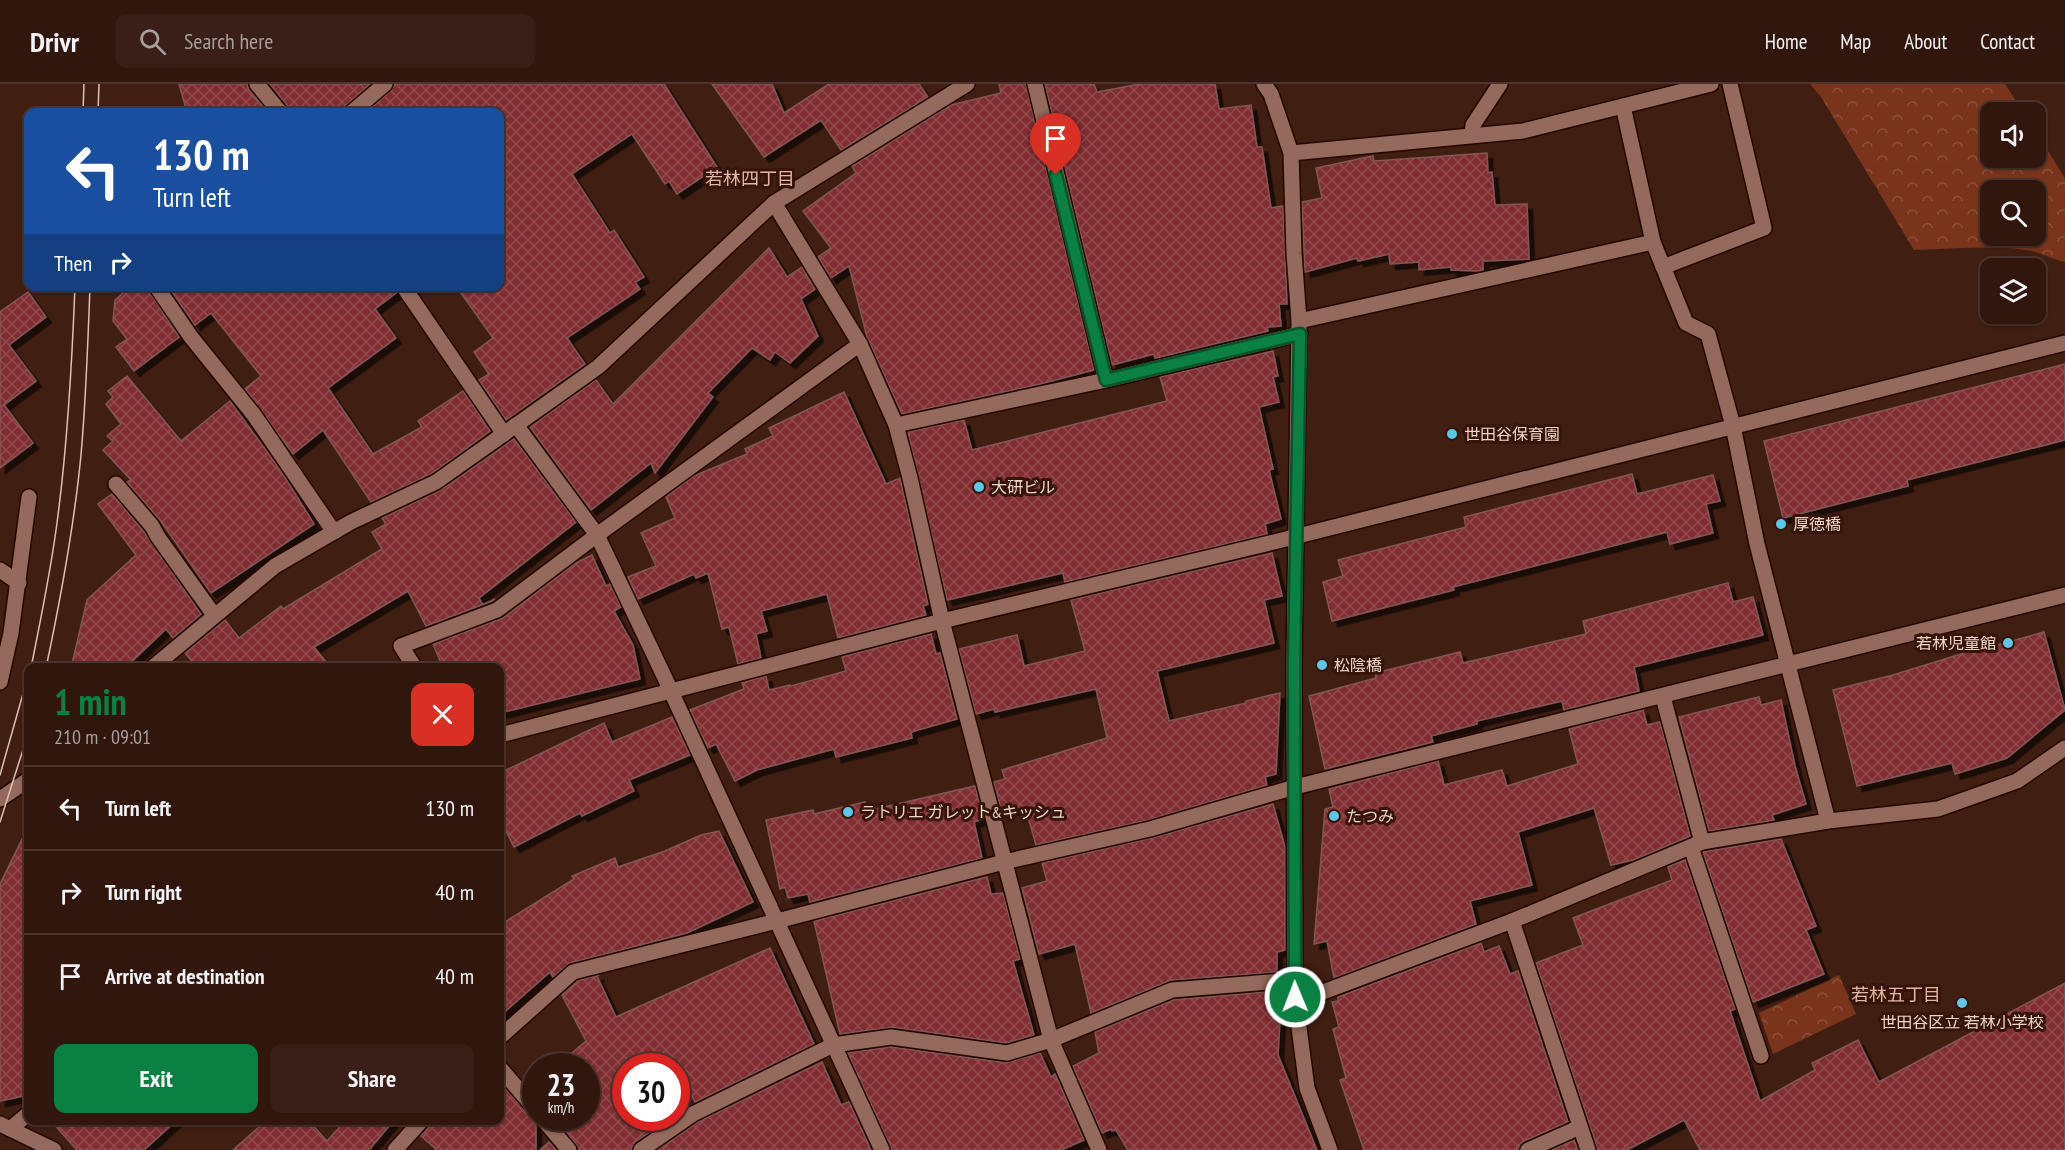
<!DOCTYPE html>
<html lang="en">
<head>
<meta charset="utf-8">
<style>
  :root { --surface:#31160e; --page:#391f17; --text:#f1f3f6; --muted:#a89f9e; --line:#4c352e; --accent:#0b8043 }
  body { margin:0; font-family:"PT Sans Narrow","Noto Sans JP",sans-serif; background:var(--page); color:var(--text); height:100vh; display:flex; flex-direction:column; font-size:22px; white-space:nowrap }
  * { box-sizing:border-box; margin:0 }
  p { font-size:20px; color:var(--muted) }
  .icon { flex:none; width:33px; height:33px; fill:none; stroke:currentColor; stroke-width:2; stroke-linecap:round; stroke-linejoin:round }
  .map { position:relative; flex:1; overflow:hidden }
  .drawer { position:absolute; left:24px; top:579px; width:480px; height:462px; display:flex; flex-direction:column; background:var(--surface); border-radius:12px; box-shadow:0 2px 4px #0004,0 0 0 2px var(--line) }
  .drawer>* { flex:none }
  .hud { position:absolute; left:24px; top:24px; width:480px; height:183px; border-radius:12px; box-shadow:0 2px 4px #0004,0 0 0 2px var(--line); background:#1a4fa0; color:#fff; overflow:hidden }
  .fabs { position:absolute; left:1980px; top:18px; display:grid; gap:12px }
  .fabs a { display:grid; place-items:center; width:66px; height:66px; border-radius:12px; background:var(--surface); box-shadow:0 2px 4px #0004,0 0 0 2px var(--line); font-size:30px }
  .speed { position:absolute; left:522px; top:969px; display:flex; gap:12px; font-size:30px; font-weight:700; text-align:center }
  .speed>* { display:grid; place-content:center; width:78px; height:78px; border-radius:50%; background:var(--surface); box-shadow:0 2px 4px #0004,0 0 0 2px var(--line); line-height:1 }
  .speed small { font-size:15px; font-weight:400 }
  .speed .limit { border:9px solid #d22; background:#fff; color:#111 }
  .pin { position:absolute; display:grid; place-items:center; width:51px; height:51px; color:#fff; margin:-62px -26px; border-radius:50% 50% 50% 0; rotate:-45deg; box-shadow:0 0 6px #0007 }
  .pin .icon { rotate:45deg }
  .me { position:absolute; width:66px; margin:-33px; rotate:359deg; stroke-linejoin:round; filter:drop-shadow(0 0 4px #0008) }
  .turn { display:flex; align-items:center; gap:21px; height:126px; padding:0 30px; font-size:27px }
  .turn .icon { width:78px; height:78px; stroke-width:2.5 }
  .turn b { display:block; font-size:42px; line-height:51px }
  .then { display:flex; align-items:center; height:57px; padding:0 30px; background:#0003; gap:12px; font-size:22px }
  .round { display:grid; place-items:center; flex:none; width:63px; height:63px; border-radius:12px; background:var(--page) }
  .head { display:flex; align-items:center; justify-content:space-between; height:102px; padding:0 30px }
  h1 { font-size:36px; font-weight:800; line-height:45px; color:var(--accent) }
  .button { display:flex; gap:12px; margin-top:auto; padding:12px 30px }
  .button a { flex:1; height:69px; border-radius:12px; background:var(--accent); color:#fff; font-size:24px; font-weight:800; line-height:69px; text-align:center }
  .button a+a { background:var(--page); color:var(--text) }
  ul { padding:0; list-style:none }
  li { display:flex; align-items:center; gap:18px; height:84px; padding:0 30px; border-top:2px solid var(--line) }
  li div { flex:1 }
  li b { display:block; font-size:22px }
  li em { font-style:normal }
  header { display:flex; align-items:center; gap:36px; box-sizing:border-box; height:84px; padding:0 30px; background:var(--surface); border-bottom:2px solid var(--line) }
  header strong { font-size:28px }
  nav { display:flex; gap:33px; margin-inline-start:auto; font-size:21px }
  .search { width:420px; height:54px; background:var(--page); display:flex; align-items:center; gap:15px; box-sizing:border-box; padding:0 21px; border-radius:12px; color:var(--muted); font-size:22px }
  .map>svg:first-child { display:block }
  .park { fill:url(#park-crowns); fill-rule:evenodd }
  .building { fill:url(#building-cross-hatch); stroke:#835757; stroke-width:1.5; filter:url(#shadow) }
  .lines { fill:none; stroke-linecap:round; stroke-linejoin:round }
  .minor-casing { stroke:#260600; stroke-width:18 }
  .minor { stroke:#946a5c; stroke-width:15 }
  .tram { stroke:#dac1b8; stroke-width:1.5 }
  .route-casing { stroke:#07532c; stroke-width:15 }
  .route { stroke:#0b8043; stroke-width:10 }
  .poi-dot { fill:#5bc8e7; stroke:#361408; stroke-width:2 }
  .labels { text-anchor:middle; stroke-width:6; stroke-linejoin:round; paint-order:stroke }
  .poi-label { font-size:16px; fill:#edd5cd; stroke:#361408; text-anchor:start }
  .neighbourhood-label { font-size:18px; fill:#e4b6a6; stroke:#361408 }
</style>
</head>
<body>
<header>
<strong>Drivr</strong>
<div class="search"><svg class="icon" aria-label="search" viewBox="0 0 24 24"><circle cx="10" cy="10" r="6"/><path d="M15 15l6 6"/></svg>Search here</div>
<nav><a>Home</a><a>Map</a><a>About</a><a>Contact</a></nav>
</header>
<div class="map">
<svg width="2065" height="1066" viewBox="0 0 2065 1066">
  <defs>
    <pattern id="park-crowns" width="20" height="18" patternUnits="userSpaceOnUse" patternTransform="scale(1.5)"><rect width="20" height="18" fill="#7a341b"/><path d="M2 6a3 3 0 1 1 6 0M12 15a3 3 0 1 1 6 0" fill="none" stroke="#8d503b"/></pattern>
    <pattern id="building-cross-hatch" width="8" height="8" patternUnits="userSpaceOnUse" patternTransform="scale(1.5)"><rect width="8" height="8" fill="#812d32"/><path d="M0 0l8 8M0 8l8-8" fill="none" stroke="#934b4e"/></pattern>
    <filter id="shadow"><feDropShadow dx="5.5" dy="5.5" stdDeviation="0" flood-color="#0009"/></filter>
  </defs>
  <rect width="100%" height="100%" fill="#411e12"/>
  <!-- park -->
  <g class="park">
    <path d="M1810 0H2005L2023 28H1990V74H2036V48L2065 94V178C2051 175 2039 167 2025 166 1989 161 1951 165 1914 166L1821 13ZM1990 106H2036V152H1990Z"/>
    <polygon points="1839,891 1856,930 1773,970 1759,929"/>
  </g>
  <!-- building -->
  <g class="building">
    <polygon points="179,0 247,0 249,6 268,28 187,28"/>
    <polygon points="270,0 370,0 346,21 342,28 289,28 288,22"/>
    <polygon points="395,0 664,0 717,83 677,110 669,97 665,100 632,50 572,90 610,149 614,146 644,193 635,198 640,205 567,254 585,280 506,336 479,296 489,290 474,268 493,254 456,202 500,202 500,28 366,28 391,7"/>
    <polygon points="712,0 772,0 784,29 829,0 919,0 928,13 841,66 821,36 764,73"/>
    <polygon points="999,0 1026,0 1094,286 1040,300 902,330 867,253 849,182 831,194 818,173 831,164 803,127 856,89 852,82 951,21 1001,9"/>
    <polygon points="1045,0 1094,0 1097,8 1140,0 1215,0 1219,25 1251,21 1257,63 1262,63 1271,124 1283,122 1287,220 1279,220 1281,242 1267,243 1268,247 1155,274 1154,270 1112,281"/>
    <polygon points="1487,69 1488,89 1492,88 1495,121 1527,120 1529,175 1483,177 1483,186 1480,187 1451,186 1451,183 1419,186 1419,178 1390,180 1389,170 1358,177 1357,174 1305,188 1302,118 1322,114 1316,84 1373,72 1374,77"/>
    <polygon points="769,164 787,193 802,183 815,205 801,215 818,252 790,279 775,268 770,276 752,264 708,309 713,313 655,389 651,379 591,426 530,343 596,296 613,320"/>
    <polygon points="131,202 146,202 179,253 134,287 116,263 127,255 113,237 115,216"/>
    <polygon points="168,202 393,202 396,209 375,225 396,254 328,304 373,370 422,343 418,337 463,307 490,347 431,390 371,418 323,346 293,370 245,305 261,292 211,229 195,241"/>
    <polygon points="28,208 46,233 9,261 36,297 4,321 33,359 0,384 0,228"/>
    <polygon points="1273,267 1278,292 1273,293 1279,318 1259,323 1273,385 1269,386 1281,435 1265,440 1267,450 1065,498 1063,489 947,516 908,348 964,336 972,366 1167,317 1160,293"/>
    <polygon points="2065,280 2065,356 1907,396 1908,402 1783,434 1764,357"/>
    <polygon points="127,292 181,357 230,317 281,387 314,440 211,509 160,436 127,398 131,396 103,366 113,357 107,352 121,340 106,320 113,313 108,307"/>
    <polygon points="844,308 886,400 900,394 928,520 923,522 926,531 838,554 827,510 761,527 767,547 756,550 761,574 738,580 729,543 722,545 708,489 696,494 694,490 638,515 628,493 656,482 641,449 675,434 666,413 694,392 747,370 745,365 773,352 769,344"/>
    <polygon points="514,355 576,438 479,514 483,521 495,515 492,517 426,542 408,507 314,563 331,584 198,584 185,569 225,536 239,554 281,522 283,525 382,465 372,448 386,440 382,434 441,406"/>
    <polygon points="1632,390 1637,410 1713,391 1720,417 1706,420 1713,449 1670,460 1667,448 1453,503 1454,506 1332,537 1323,498 1343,492 1338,476 1466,443 1464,433"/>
    <polygon points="112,410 144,448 201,530 173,554 166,545 125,584 71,584 87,516 136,471 98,420"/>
    <polygon points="1272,469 1282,512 1264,516 1274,559 1157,587 1169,637 1246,619 1246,617 1280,609 1276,690 1265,693 1267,701 1148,736 1036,761 1025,722 1002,729 994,698 1005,695 1002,686 1107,654 1096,605 995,628 994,625 976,630 959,565 1017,551 1024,582 1085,567 1071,516"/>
    <polygon points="592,471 606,502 610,500 621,523 614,527 633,561 640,595 500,629 500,584 443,584 433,560 503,534 576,479"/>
    <polygon points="1728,499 1733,518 1753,513 1763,551 1634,583 1639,607 1564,626 1562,617 1477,637 1477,640 1431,652 1433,658 1325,685 1309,612 1376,594 1375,589 1460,568 1463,579 1586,550 1583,537"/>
    <polygon points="2044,548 2065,626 2007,674 1955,690 1952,679 1857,702 1833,606 1893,591 1987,562 1987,564"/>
    <polygon points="931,550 936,570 940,569 957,635 911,648 912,654 836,673 834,665 757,686 735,697 716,660 708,664 690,626 744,605 742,599 766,592 769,606 790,601 791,602 846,587 842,573"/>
    <polygon points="1759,613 1761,621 1781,616 1795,682 1806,720 1772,731 1774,736 1709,747 1679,633"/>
    <polygon points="1643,626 1647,641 1660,638 1690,752 1633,776 1611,781 1594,724 1518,748 1532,801 1470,817 1476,840 1334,894 1327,857 1314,860 1325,725 1333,723 1329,705 1438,677 1444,701 1502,686 1507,702 1578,680 1569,645"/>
    <polygon points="672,633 690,671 629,696 634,707 582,732 580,729 514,763 500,735 500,689 604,639 612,658"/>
    <polygon points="975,702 983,735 974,738 982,774 810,818 808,810 788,814 785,803 780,805 766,736 813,726 814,730 865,718 867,727"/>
    <polygon points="1273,720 1285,763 1285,866 1277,868 1277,888 1171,896 1091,929 1075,860 1039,870 1022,804 1047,797 1042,779 1152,754"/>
    <polygon points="28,743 28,1011 0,1017 0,800"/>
    <polygon points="719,747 753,818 687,849 570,879 553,893 550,888 500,932 500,841 574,795 572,792 615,774 618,783 665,767 701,751"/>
    <polygon points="1781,755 1816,842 1806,846 1824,890 1753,918 1703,768"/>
    <polygon points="1685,776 1735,925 1730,927 1760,1017 1815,986 1812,979 1858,956 1879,998 2065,899 2065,1066 1700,1066 1684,1036 1627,1066 1598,1066 1536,879 1583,861 1573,834 1672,796 1668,783"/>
    <polygon points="987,793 991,810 1003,809 1020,875 1013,877 1034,951 1006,959 892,943 840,950 814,837"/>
    <polygon points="1481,859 1484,868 1499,862 1510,890 1518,887 1568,1038 1524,1057 1520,1061 1518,1066 1364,1066 1340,996 1346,994 1333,945 1339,943 1332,918 1338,917 1338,913"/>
    <polygon points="770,864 814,960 695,1018 673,973 655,982 626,982 626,1034 671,1034 635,1058 631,1066 579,1066 576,1060 564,1045 578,1034 586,1034 586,982 573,982 566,974 586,957 562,911 578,897 599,891 597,892 616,933"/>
    <polygon points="1277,907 1277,918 1281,918 1278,971 1317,1066 1128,1066 1116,1046 1112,1047 1111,1045 1102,1049 1073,982 1099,969 1095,948 1174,916"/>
    <polygon points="891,963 1006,979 1040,969 1051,993 1055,990 1084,1056 1061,1066 892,1066 848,969"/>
    <polygon points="822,978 841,1021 849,1018 871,1066 658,1066 698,1038"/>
    <polygon points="500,998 532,1035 536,1041 536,1066 437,1066 421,1052 430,1042 432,1036 500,1036"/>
    <polygon points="50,1036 177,1036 144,1066 77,1066"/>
    <polygon points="267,1036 308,1036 327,1057 346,1036 394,1036 369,1066 233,1066"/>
    <polygon points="1574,1056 1578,1066 1552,1066"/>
    <polygon points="549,1058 556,1066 540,1066"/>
  </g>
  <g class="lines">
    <!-- minor casing -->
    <g class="minor-casing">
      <g id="minor">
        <polyline points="257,0 280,28"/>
        <polyline points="1035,0 1106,296"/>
        <polyline points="1264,0 1271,10 1291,69 1294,169 1299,237 1294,579 1295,913 1307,1004 1330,1066"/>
        <polyline points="1623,22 1653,158 1686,239 1708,250 1733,342 1757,460 1828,737"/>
        <polyline points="352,28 385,0"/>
        <polyline points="1472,51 1473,41 1500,0"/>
        <polyline points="1291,69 1523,47 1711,0"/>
        <polyline points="774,119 860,260 896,341 910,394 942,537 1051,956 1099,1066"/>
        <polyline points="1663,183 1764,144 1730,0"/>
        <polyline points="156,202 191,253 254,331 334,448"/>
        <polyline points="403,202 504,350"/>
        <polyline points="1299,237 1653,158"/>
        <polyline points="516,341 597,451 664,592 882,1066"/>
        <polyline points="896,341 1106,296 1300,250"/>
        <polyline points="116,400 152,442 158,453 214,531"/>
        <polyline points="0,486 19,499"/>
        <polyline points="152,584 275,482 351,438 436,398 598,283 774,119 967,0"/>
        <polyline points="415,584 401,562 497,526 597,451 860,260"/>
        <polyline points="0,598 11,549 29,413"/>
        <polyline points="1663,613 1702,758"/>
        <polyline points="500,651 942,537 1278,457 2065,259"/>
        <polyline points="0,715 28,696"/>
        <polyline points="1691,763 1761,972"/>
        <polyline points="1512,837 1588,1066"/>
        <polyline points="1295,913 1323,908 1512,837 1702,758 1828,737 1938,725 2017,697 2065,664"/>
        <polyline points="500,953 573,888 777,837 1004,778 1150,745 1295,703 2065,511"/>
        <polyline points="500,984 536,1026"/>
        <polyline points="542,1034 569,1066"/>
        <polyline points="0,1040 54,1066"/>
        <polyline points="10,1045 28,1030"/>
        <polyline points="395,1066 422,1036"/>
        <polyline points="641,1066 693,1030 833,961 891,953 1007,969 1051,956 1172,906 1294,896"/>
        <polyline points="1528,1066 1580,1043"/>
      </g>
    </g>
    <!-- minor -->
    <use href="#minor" class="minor"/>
    <!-- tram -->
    <g class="tram">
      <polyline points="83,28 84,0"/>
      <polyline points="98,28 99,0"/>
      <path d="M31 584C41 533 52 482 58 431 68 355 72 279 75 202"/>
      <path d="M46 584C61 513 74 443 81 371 86 315 88 259 90 202"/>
      <polyline points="0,691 28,592"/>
      <polyline points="0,738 28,650"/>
    </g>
  </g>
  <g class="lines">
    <!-- route casing -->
    <g class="route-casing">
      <polyline id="route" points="1056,91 1106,296 1300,250 1294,579 1295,913"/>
    </g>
    <!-- route -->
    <use href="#route" class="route"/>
  </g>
  <!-- markers -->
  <g class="poi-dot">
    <circle cx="1452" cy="350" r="6"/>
    <circle cx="979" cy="403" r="6"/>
    <circle cx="1781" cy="440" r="6"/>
    <circle cx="2008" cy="559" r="6"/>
    <circle cx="1322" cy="581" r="6"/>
    <circle cx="848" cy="728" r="6"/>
    <circle cx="1334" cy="732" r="6"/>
    <circle cx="1962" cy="919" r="6"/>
  </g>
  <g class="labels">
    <!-- poi labels -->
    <g class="poi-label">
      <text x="1464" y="356">世田谷保育園</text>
      <text x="991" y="409">大研ビル</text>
      <text x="1793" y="446">厚徳橋</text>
      <text x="1996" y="565" text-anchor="end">若林児童館</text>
      <text x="1334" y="587">松陰橋</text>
      <text x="860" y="734">ラトリエ ガレット&amp;キッシュ</text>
      <text x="1346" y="738">たつみ</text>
      <text x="1962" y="944" text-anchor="middle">世田谷区立 若林小学校</text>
    </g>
    <!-- neighbourhood labels -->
    <g class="neighbourhood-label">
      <text x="750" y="101">若林四丁目</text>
      <text x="1896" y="917">若林五丁目</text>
    </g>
  </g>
</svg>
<div class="fabs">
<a><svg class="icon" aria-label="sound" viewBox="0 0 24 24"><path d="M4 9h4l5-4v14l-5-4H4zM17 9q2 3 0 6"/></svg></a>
<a><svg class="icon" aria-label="search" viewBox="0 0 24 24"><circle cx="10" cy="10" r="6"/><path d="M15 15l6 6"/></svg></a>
<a><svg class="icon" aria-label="layers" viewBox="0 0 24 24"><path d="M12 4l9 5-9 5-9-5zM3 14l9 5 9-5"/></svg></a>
</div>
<div class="speed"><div>23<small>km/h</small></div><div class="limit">30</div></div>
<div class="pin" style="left:1056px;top:91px;background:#d93025"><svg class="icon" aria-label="arrive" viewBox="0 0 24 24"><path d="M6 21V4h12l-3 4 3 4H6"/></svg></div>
<svg class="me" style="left:1295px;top:913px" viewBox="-20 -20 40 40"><circle r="17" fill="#0b8043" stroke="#fff" stroke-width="3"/><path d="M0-11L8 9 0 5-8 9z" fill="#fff"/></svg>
<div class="hud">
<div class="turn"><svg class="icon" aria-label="left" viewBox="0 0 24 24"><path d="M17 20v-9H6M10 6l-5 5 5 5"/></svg><div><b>130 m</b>Turn left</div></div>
<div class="then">Then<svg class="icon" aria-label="right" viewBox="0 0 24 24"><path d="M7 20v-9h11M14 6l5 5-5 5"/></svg></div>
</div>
<section class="drawer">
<div class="head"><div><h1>1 min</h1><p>210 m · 09:01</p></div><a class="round" style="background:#d93025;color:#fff"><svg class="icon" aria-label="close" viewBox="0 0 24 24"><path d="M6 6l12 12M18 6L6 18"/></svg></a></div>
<ul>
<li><svg class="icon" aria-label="left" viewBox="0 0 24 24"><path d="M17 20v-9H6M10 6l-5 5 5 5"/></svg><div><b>Turn left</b></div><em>130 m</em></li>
<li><svg class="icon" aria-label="right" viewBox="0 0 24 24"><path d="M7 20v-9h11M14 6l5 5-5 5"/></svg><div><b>Turn right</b></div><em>40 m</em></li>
<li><svg class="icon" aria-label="arrive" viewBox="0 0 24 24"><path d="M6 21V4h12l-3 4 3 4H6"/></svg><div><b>Arrive at destination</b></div><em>40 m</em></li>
</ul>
<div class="button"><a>Exit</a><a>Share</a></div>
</section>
</div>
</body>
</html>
